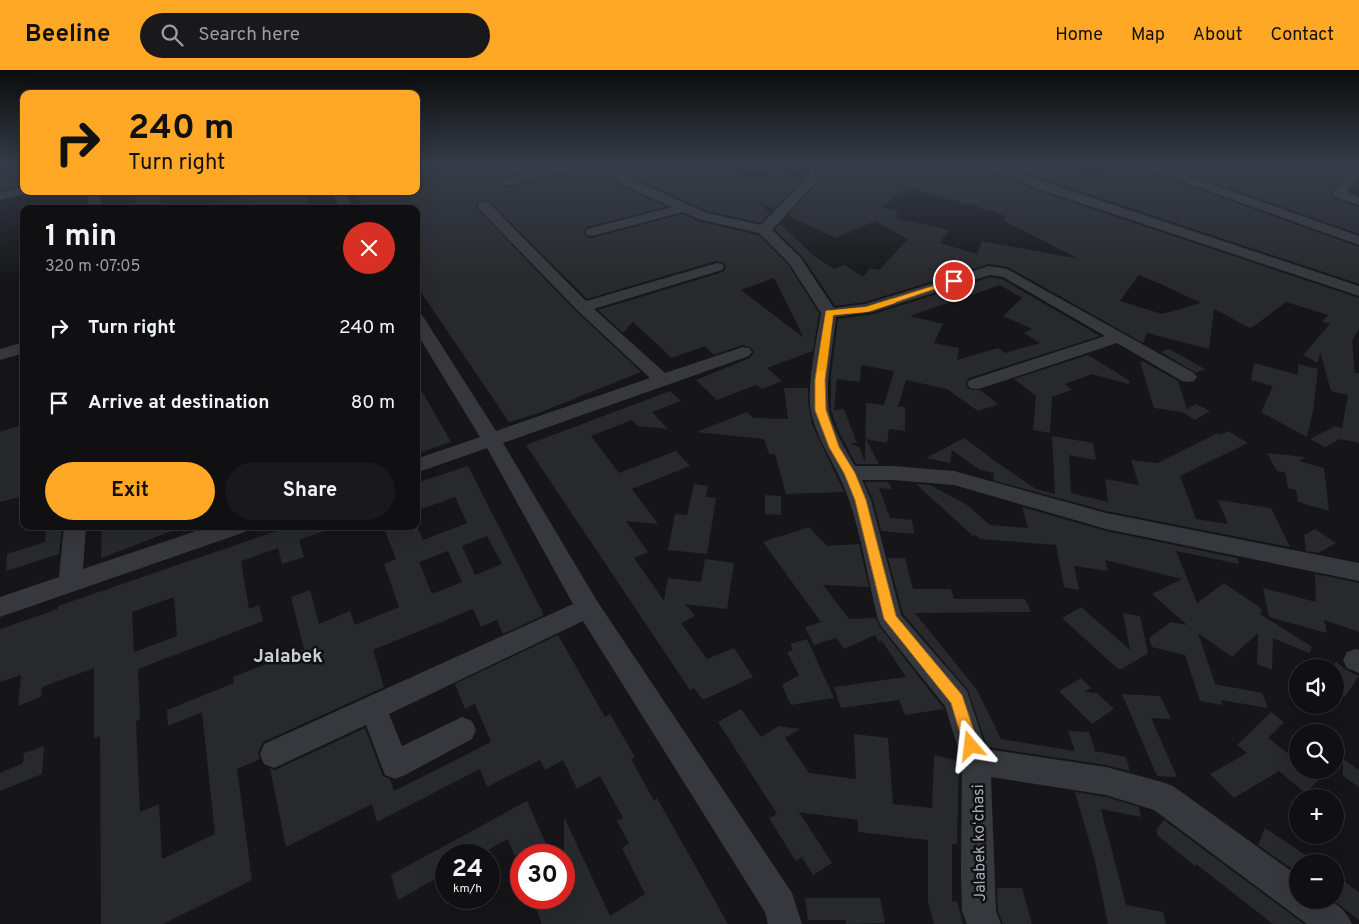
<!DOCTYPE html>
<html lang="en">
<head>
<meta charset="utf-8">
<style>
  :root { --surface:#101012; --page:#19191b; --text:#f1f3f6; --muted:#9c9d9f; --line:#303032; --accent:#ffa826 }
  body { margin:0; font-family:Overpass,sans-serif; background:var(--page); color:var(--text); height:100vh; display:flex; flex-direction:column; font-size:19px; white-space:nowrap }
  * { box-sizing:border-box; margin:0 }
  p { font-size:16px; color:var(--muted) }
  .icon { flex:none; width:28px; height:28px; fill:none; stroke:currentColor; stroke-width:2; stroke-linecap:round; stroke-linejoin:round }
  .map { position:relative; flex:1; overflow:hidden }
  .panel { position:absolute; left:20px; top:135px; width:400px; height:325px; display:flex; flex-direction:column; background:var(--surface); border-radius:10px; box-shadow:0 5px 20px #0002,0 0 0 1px var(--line) }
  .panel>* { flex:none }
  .banner { position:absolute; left:20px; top:20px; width:400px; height:105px; border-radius:10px; box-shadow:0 5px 20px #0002,0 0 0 1px var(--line); background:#ffa826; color:#111; overflow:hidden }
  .tools { position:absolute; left:1289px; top:589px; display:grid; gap:10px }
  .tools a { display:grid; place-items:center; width:55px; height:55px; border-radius:50%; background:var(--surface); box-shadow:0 5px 20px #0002,0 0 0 1px var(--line); font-size:25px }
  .speed { position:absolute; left:435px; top:774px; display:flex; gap:10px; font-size:25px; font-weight:700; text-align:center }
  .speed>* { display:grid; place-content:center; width:65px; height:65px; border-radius:50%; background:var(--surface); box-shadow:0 5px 20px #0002,0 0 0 1px var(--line); line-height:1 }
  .speed small { font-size:12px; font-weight:400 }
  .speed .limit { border:8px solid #d22; background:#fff; color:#111 }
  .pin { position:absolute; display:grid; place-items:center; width:42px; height:42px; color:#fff; margin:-21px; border:2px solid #fff; border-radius:50%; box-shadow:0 1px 5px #0007 }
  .me { position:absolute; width:55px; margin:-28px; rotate:343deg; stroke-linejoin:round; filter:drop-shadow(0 0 4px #0008) }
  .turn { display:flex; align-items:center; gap:18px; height:105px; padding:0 25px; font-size:22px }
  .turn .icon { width:65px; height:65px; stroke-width:2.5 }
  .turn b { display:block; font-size:35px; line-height:42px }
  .round { display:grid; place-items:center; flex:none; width:52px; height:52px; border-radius:26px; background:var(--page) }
  .head { display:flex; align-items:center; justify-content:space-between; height:85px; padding:0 25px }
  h1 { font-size:30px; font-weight:700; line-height:38px }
  .primary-button { display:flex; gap:10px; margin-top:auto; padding:10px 25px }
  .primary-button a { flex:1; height:58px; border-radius:30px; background:var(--accent); color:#111; font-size:20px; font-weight:700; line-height:58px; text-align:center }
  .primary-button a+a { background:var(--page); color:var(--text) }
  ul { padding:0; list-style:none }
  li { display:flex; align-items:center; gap:15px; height:75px; padding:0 25px }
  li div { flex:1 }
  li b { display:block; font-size:19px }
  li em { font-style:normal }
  header { display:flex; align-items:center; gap:30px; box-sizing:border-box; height:70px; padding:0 25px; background:var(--accent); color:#111 }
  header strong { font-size:24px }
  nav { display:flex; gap:28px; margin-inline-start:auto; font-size:18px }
  .search { width:350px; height:45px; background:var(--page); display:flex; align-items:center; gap:12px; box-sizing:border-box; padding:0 18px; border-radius:28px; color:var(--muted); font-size:19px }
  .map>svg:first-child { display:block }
  .built { fill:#212225 }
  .building { fill:#28292c; fill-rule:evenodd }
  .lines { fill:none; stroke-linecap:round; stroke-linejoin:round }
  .minor { fill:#36383d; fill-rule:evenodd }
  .route { fill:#ffa826; stroke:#a66d19 }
  .slow { fill:#f59e0b }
  .labels { text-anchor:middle; stroke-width:5; stroke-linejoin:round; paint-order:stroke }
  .near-street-label { font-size:16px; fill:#a6adb9; stroke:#111113 }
  .near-quarter-label { font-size:19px; font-weight:bold; fill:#c8ccd5; stroke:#111113 }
</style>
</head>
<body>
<header>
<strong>Beeline</strong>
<div class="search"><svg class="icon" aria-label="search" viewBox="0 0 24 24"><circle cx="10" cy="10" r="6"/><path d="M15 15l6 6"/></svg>Search here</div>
<nav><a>Home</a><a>Map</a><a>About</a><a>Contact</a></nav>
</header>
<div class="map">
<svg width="1359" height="854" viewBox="0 0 1359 854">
  <rect width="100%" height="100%" fill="#161618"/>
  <!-- built -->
  <polygon class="built" points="268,121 303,121 313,139 181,139"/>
  <!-- building -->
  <g class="building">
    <polygon points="0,95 24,95 24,115 0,120"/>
    <path d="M425 95H559L501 107 497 112 505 118 586 99 590 95H599L622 117 666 137 587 157 583 163 587 167 592 168 683 144 698 151 758 165 788 194 819 243 813 281 767 298 782 311 762 319 756 315 717 330 696 310 750 288 754 282 750 277 742 275 714 285 705 276 672 288 633 252 623 263 598 240 723 202 726 198 724 193 716 191 587 229 490 132 479 131 476 135 478 140 576 241 641 302 536 344 509 352 416 215V139H365L353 121H416V97ZM774 208 804 268 741 220Z"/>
    <polygon points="641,95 707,95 707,98 728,95 743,108 773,112 767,98 783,98 786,106 804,108 774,139 755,129 770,143 760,153 708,141 632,107 621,99"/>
    <path d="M827 95H979L982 99 1038 121 1359 228V258L1352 271 1355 303H1359V373L1340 369 1325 377 1310 369 1335 356 1342 358 1348 325 1331 321 1320 282 1318 293 1303 285 1330 254 1322 252 1328 245 1286 232 1257 254 1250 258 1214 239 1209 279 1147 263 1143 273 1008 197 989 194 865 232 835 236 802 186 775 160 780 154 814 186 834 199 845 195 863 207 870 198 879 200 908 169 875 151 835 168 788 145 816 114ZM907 117 968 135 971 134 1005 146 1004 151 1079 189 982 171 977 184 940 173 949 160 895 148 898 146 895 145 899 142 881 137ZM1139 205 1163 215 1201 233 1162 244 1120 231Z"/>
    <polygon points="1002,95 1063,95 1093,106 1128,95 1138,95 1141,99 1359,177 1359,214"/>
    <polygon points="1162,95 1216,95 1239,102 1249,97 1270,103 1276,96 1297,102 1298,95 1352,95 1331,124 1334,129 1359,137 1359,164"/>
    <polygon points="133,121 158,121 163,139 136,139"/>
    <polygon points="251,121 303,121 312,139 252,139"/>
    <path d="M990 207 1002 209 1100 266 969 308 965 314 968 319 980 320 998 334 978 341 947 319 906 310 898 337H905V361L889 359 887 373 866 369 879 394H856L838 360 831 340V305L838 249 874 244ZM1000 215 1022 228 1003 246 1032 259 1024 263 1040 273 1005 283 998 278 957 290 959 278 934 273 943 254 910 246ZM861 295 894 301 884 335 866 333 865 392 859 377 850 373H857L844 339 834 340 837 309 860 312Z"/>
    <polygon points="1169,279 1205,299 1196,303 1161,282"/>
    <polygon points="1088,285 1130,311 1128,314 1092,304 1065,314 1072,320 1052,327 1050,363 1033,360 1036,326 1014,309"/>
    <polygon points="1143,291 1178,311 1187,339 1196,334 1210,341 1195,350 1182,342 1154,338 1140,292"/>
    <polygon points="1254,293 1298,305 1298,294 1318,299 1313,341 1307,367 1261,342 1273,316 1251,310"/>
    <polygon points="416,311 451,372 416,384"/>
    <polygon points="784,318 808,318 808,332 812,354 844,422 786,424 775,384 769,384 764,369 696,362 747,342 753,348 788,349"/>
    <polygon points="670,321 681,331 652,342 668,359 638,356 632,350 591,366 619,403 676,381 690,396 632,419 658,454 626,451 648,482 634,488 664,531 668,508 701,512 705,489 734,493 727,539 685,534 695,546 681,553 707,589 734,578 753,607 703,630 694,618 690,620 526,375"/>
    <polygon points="24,354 24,426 0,432 0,362"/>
    <polygon points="1228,361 1248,373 1180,406 1196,449 1228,454 1218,430 1271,438 1290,477 1106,441 996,411 993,409 994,403 980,400 952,380 950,393 926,388 964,368 990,387 989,387 1036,419 1055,424 1052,366 1093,373 1096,390 1069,385 1071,423 1108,432 1105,409 1139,415 1131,390 1157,393 1218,363 1221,365"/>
    <polygon points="1267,383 1305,387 1299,391 1324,398 1329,441 1298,432 1296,420 1288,418 1285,402 1277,401"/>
    <path d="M468 396 544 545 503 564 497 550 481 557 473 539 373 580 384 617 263 672 258 683 260 689 237 699 252 810 163 854H101L100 666 94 668V598L42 617 41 627 18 636 21 605 0 612V559L58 539V536L291 456H333V458L299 470 304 487 282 494 278 478 241 491 249 539 259 535 263 551 138 599 140 650 136 651 140 742 159 734 162 789 215 764 202 642 168 656 167 640 234 613 233 607 304 579 291 527 310 520 319 554 350 541 355 555 399 537 384 494 396 489 383 456H417L423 470 467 453 455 427 416 441V413ZM487 466 502 494 475 505 462 476ZM448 481 462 512 432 524 419 492ZM174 527 177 566 134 582 132 542Z"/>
    <polygon points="865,412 888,412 892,419 879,418 890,448 912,450 914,464 881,461 873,430"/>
    <polygon points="694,414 708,416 706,427 716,428 707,484 668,480 675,444 687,445"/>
    <polygon points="916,414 930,415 967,435 990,455 1028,458 1022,437 1106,461 1237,488 1239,494 1176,481 1197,533 1224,513 1262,539 1260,544 1312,577 1309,583 1273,568 1272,600 1257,594 1258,563 1232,587 1198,563 1215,614 1262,623 1268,638 1221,630 1223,635 1200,631 1185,585 1152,577 1149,568 1171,552 1187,555 1152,524 1182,509 1105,490 1108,501 1074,496 1079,520 1064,517 1056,475 980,469 976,465 973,466"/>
    <polygon points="765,425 781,426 781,445 765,444"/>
    <polygon points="46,456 62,456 59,484 6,501 7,484 45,472"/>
    <polygon points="102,456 179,456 180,458 101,488"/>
    <polygon points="809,457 827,476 859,474 869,517 823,515 849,549 876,548 880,557 944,639 905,645 899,630 841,638 834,617 906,607 882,571 879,572 875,565 844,579 836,568 814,575 805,557 821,552 763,472"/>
    <polygon points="1315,459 1336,473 1318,483 1306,481 1304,465"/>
    <polygon points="888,488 905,488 913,519 951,519 954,529 1025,529 1031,542 915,543 977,620 1001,669 1075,681 1068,661 1089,662 1095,681 1126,687 1130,701 1106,695 987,677 968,620 903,544"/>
    <polygon points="1315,504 1359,513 1359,562 1324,550 1327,563 1269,547 1263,518 1316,532"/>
    <polygon points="1081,537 1130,580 1123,543 1140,546 1148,583 1122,599 1118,599 1062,548"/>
    <polygon points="558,565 605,647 610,644 635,687 631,689 654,731 657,728 728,854 542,854 532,828 564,828 564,747 610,846 645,824 622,778 629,773 617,751 623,748 600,706 577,719 563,690 545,700 540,690 487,717 480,699 377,752 372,734 286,777 270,698 275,700 365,658 383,706 390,709 394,721 491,672 475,634 465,639 455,614"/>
    <polygon points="807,569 834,628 791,635 782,615 799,605 787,582 793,580 790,574"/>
    <polygon points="1335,591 1346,600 1359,606 1345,627 1335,620"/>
    <polygon points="1081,608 1091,618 1084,622 1097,623 1114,639 1092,654 1059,621"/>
    <polygon points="1122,624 1160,626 1171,649 1151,648 1177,707 1157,706"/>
    <polygon points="741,639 761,667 779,656 800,659 785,668 809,703 856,709 854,664 888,668 893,734 932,738 934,685 959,691 957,774 952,774 952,832 957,831 963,854 934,854 928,831 928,770 858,762 858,750 799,742 832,793 813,805 802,787 796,791 769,748 777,744 718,652"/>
    <polygon points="1271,642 1284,652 1268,668 1298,691 1298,700 1309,700 1320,709 1305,723 1279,701 1234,728 1210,704 1247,683 1237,675"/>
    <polygon points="44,676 42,704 0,721 0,703 23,693 24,683"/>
    <polygon points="1343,689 1359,700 1359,717 1343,706"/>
    <polygon points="1075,722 1106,727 1139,737 1141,747 1101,739 1126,835 1163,842 1166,854 1108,854 1094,787"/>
    <polygon points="527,731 551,785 514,785 508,769 479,785 446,785 446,803 398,830 391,805"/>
    <polygon points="1164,750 1304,854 1273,854 1196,794 1195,796 1157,765 1157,759"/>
    <polygon points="1265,758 1316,792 1298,792 1298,803 1258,775"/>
    <polygon points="1335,805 1359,822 1359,850 1337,833 1330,830 1335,830"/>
    <polygon points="997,818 1022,818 1032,854 1003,854 998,841"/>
    <polygon points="805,828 880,828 885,853 846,854 846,850 808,850"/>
  </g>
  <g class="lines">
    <!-- minor -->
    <g class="minor">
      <polygon points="567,95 588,95 586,97 505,116 499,112 501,109"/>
      <path d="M601 95H613L631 109 707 143 761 155 806 108 813 95H825L815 113 772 160 800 187 834 238 865 234 989 196 1007 199 1194 303 1197 307 1194 311 1188 312 1182 311 1117 273 982 318 976 319 970 318 967 314 970 310 1105 266 1003 207 990 205 873 242 836 247C833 277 825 310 829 340 832 357 846 381 855 396H893L954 401 1106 443 1359 493V511L1106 459 954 415 893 410H862L871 430 901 545 967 621 986 679 1106 697 1162 712 1173 716 1298 806V830C1323 830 1340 827 1352 854H1307L1154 740 1106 725 991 707 996 841 1001 854H967L962 841 961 803 962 691 945 636 881 556 878 549C868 510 862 468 849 430 839 399 818 373 811 342 806 319 817 268 821 243L789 193 759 163 698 149 683 142 592 166 587 165 585 162 587 159 672 137 623 115Z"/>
      <polygon points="981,95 997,95 1047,113 1359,216 1359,226 1039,119 983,97"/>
      <polygon points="1140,95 1157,95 1359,166 1359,175 1142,97"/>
      <polygon points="1354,95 1359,95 1359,104 1346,122 1359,127 1359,135 1335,127 1333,124"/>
      <polygon points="24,117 24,121 30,121 28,124 0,130 0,122"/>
      <polygon points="86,121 98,121 103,139 90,139"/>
      <polygon points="331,121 343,121 354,139 341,139"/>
      <polygon points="484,132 489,133 586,231 717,193 722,194 724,197 722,200 594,239 665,303 743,277 749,278 752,282 749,286 503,373 597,531 792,823 802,854 768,854 765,842 583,551 389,644 402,676 462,647 472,651 476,660 472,669 405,705 395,709 385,705 366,655 274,698 264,694 260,684 264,674 573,534 487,378 416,403 416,389 480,367 416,262 416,243 422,245 424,248 496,361 650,308 577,240 479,139 478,136 479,133"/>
      <polygon points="24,272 24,283 0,290 0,279"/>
      <polygon points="64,456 86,456 83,499 211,456 248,456 245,462 0,547 0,527 59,507"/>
      <polygon points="1356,579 1359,580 1359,603 1347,598 1343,590 1347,582"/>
    </g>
  </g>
  <!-- sky -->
  <linearGradient id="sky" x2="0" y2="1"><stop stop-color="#0c0c0d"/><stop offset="0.44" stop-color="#363c48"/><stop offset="1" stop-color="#363c48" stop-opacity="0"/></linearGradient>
  <rect width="1359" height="214" fill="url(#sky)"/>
  <!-- route -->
  <polygon class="route" points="952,210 958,211 870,241 833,245 825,310 826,340 839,377 855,403 866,430 896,546 962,625 979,676 977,681 971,683 966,681 964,676 951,633 884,549 855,430 844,403 829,377 815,340 815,310 826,241 866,237"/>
  <!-- slow -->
  <polygon class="slow" points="892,229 896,231 895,233 867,242 833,245 826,299 825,301 818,301 817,299 826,241 866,237"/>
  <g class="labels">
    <!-- near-street labels -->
    <g class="near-street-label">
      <text transform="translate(978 773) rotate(-91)" y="6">Jalabek koʻchasi</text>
    </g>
    <!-- near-quarter labels -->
    <g class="near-quarter-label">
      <text x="288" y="592">Jalabek</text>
    </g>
  </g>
</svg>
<div class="tools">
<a><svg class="icon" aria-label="sound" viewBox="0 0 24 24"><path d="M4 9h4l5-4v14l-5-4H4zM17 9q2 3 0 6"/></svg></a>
<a><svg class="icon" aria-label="search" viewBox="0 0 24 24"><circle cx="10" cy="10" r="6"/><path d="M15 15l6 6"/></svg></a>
<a>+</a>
<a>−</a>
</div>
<div class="speed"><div>24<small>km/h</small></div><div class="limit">30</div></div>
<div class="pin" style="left:954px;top:211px;background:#d93025"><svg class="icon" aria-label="arrive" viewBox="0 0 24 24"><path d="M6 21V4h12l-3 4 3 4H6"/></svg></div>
<svg class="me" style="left:971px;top:676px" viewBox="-20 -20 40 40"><path d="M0-17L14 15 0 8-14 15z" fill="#ffa826" stroke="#fff" stroke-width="4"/></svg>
<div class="banner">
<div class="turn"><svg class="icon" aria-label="right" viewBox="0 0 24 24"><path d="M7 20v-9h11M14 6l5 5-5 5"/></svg><div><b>240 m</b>Turn right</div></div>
</div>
<section class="panel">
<div class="head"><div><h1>1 min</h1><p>320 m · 07:05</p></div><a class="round" style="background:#d93025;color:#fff"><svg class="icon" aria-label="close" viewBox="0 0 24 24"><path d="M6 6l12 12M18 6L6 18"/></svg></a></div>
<ul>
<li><svg class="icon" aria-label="right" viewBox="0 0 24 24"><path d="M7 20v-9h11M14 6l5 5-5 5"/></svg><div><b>Turn right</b></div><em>240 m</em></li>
<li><svg class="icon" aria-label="arrive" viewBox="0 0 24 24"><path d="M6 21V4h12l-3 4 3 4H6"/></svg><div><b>Arrive at destination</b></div><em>80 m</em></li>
</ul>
<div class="primary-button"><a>Exit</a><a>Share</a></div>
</section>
</div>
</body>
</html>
